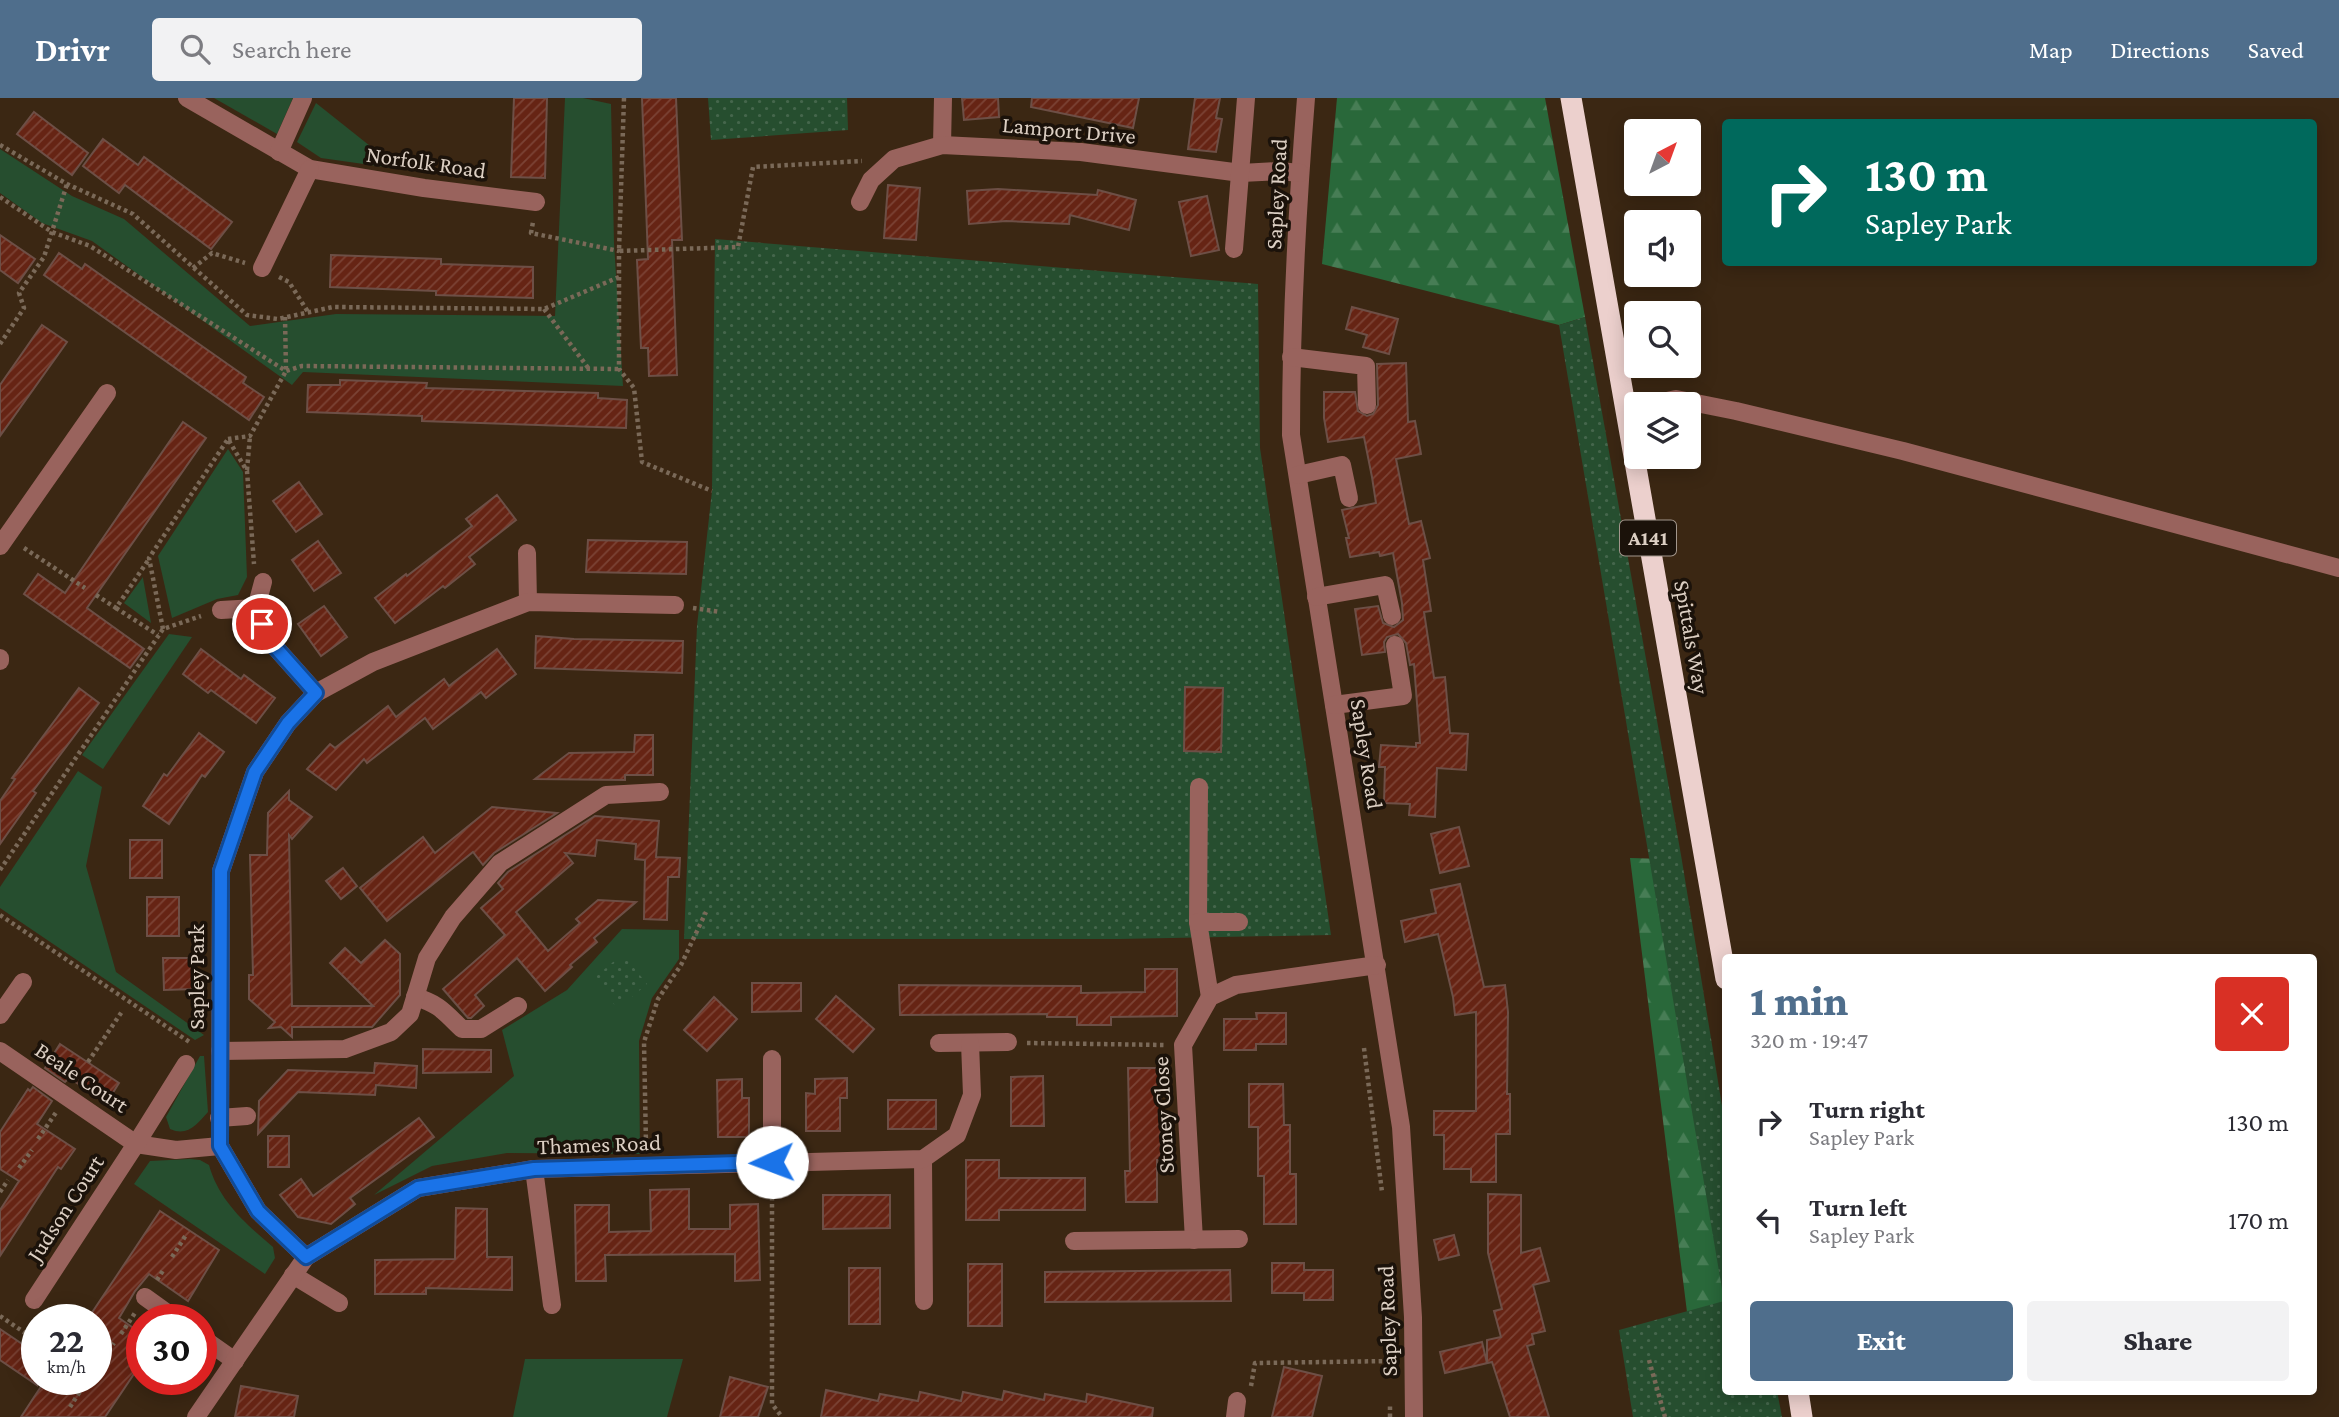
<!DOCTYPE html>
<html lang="en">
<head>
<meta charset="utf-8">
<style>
  :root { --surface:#fff; --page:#f2f2f3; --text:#2b2b33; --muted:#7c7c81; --accent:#4f6e8c }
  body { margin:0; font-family:"Crimson Pro",serif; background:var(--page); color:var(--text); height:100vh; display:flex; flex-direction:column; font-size:26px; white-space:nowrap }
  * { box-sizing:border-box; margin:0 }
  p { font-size:23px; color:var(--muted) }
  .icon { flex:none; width:38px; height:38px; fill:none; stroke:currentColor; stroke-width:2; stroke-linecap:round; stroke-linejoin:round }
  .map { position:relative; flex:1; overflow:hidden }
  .side { position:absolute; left:1722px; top:856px; width:595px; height:441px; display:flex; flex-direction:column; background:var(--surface); border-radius:7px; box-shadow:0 4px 18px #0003 }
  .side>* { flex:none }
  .hud { position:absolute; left:1722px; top:21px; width:595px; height:147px; border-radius:7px; box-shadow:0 4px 18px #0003; background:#00695c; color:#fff; overflow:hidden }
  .needle { width:46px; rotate:41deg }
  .controls { position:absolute; left:1624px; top:21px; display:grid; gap:14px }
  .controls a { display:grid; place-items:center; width:77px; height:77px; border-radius:7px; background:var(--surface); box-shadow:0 4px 18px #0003; font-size:35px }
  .speed { position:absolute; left:21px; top:1206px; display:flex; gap:14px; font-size:35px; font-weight:700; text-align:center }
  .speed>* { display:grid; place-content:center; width:91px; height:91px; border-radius:50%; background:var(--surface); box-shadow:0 4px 18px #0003; line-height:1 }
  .speed small { font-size:18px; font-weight:400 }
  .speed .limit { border:10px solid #d22; background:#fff; color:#111 }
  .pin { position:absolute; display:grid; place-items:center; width:60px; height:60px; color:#fff; margin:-30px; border:4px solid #fff; border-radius:50%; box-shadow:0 2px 7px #0007 }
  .me { position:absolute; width:77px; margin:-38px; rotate:268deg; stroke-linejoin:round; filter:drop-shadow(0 0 5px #0008) }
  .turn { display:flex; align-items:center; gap:24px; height:147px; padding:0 28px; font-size:32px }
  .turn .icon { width:91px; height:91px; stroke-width:2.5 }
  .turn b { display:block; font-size:49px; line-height:60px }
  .round { display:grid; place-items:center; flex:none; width:74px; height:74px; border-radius:7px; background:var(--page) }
  .head { display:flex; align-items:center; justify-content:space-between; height:119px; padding:0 28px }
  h1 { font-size:42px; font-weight:800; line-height:52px; color:var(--accent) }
  .button { display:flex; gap:14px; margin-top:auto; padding:14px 28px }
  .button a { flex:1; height:80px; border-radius:7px; background:var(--accent); color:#fff; font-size:28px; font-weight:800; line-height:80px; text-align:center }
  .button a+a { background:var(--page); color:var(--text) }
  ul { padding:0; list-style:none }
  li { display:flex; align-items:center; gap:21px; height:98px; padding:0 28px }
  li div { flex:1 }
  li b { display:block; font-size:26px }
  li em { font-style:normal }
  header { display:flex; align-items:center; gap:42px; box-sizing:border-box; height:98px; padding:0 35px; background:var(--accent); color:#fff }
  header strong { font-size:33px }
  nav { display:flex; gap:38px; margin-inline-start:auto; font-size:24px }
  .search { width:490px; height:63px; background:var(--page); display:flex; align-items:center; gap:18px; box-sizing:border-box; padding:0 24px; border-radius:7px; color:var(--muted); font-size:26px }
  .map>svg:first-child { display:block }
  .green { fill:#264e2f }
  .forest { fill:url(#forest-firs) }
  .park { fill:url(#park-dots) }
  .building { fill:url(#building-hatch); stroke:#6d4f46; stroke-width:2 }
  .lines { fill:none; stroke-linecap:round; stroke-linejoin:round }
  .path { stroke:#7a6958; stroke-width:4.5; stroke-dasharray:3.5 3.5; stroke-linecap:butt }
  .minor { stroke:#99635d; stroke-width:18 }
  .highway { stroke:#ecd0cd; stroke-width:21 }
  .route-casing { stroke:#114b97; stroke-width:18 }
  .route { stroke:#1a73e8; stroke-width:12 }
  .labels { text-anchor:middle; stroke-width:7; stroke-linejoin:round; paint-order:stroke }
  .shield { fill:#1b120a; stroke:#a2968c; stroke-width:2 }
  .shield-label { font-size:21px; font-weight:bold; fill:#dccfc3 }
  .street-label { font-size:23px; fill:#dccfc3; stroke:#1b120a }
</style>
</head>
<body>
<header>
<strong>Drivr</strong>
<div class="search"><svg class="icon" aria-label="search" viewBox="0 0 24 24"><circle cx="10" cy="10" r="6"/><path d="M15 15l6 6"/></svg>Search here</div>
<nav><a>Map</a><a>Directions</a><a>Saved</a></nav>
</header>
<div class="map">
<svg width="2339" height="1319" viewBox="0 0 2339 1319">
  <defs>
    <pattern id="forest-firs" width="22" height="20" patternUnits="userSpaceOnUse" patternTransform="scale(1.75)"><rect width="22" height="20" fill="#29683a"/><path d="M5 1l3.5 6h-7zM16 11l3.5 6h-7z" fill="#477d55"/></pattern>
    <pattern id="park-dots" width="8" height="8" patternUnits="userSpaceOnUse" patternTransform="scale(1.75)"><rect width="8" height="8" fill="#264e2f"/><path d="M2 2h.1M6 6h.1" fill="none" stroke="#45664c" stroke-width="1.8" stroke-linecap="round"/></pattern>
    <pattern id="building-hatch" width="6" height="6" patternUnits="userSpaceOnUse" patternTransform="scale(1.75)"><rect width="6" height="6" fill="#662414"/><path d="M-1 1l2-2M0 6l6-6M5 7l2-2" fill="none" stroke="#7b4335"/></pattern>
  </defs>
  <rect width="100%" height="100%" fill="#3b2713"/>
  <!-- green -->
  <g class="green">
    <polygon points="214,0 293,0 277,36"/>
    <polygon points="565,0 583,0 611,6 614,145 623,288 303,274 292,287 92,143 42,125 0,95 0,51 72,98 124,121 250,228 336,216 555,218"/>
    <polygon points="316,5 399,71 321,60 297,44"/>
    <polygon points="228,351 243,374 247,479 238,497 217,501 172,520 158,458"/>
    <polygon points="143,479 143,480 151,525 124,505"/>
    <polygon points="169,536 192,539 103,671 82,657"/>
    <polygon points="78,673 102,689 86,768 116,874 204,937 195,942 0,810 0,789"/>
    <polygon points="622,831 679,832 679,861 652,900 639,943 640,1056 507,1055 432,1068 374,1097 514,978 502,932 567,892"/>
    <path d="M200 958H204L208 1014C197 1026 188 1039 170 1031L166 1019Z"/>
    <path d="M190 1061 200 1062 209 1067C219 1103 246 1126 273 1149L275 1160 265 1176 134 1086 150 1063Z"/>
    <polygon points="525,1261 683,1261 667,1319 513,1319"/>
  </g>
  <!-- forest -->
  <g class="forest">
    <polygon points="1337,0 1545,0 1585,219 1559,227 1322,166"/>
    <polygon points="1630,760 1665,761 1725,1118 1726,1293 1640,1319 1687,1214"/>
  </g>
  <!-- park -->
  <g class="park">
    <polygon points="708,0 847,0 848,32 711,42"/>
    <polygon points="715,141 1258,186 1260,350 1331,837 1119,841 684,841 697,528 712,393"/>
    <polygon points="1585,219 1681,757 1725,1026 1726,1293 1777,1293 1782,1319 1633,1319 1619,1232 1724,1203 1559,227"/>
    <polygon points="626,860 647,886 618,911 593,881 613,864"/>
  </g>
  <!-- building -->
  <g class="building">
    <polygon points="514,0 547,0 545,80 511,79"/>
    <polygon points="642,0 676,0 682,142 672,142 677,277 649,278 648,250 641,250 637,162 648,161"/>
    <polygon points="962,0 998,0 999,19 964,22"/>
    <polygon points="1032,0 1139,0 1133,30 1031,9"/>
    <polygon points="1195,0 1220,0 1216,20 1222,21 1216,54 1188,51"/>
    <polygon points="34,14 88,55 72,77 17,36"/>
    <polygon points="103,41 138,67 144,59 232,124 211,151 125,87 119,95 83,68"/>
    <polygon points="888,87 920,90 916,142 884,140"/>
    <polygon points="998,91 1097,97 1098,92 1136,102 1129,132 1070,117 1069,126 1006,123 969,126 967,93"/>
    <polygon points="1207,98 1219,152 1191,158 1179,104"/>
    <polygon points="0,137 35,161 18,185 0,172"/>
    <polygon points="59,155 82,171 85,166 246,279 243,285 264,299 249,322 44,177"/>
    <polygon points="331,157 441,161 441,166 533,169 533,200 436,197 436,193 330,189"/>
    <polygon points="1352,209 1398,221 1389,256 1363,249 1367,237 1346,231"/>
    <polygon points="42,227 67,244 0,338 0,287"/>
    <polygon points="1406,265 1408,324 1415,323 1421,356 1396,361 1409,426 1421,423 1430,460 1423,462 1431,513 1424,514 1434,580 1445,579 1450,635 1468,636 1466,672 1437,670 1435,719 1409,717 1410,706 1384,705 1385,669 1379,669 1381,647 1416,649 1416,645 1420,645 1414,566 1410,567 1406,545 1398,536 1387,539 1384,544 1385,554 1362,557 1355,511 1378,508 1383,525 1394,529 1403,522 1402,505 1393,455 1380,458 1379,454 1350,459 1346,440 1349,440 1342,412 1376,405 1372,379 1364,339 1328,344 1324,320 1324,294 1355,294 1358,313 1367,318 1373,316 1378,307 1377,266"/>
    <polygon points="340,282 427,285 426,290 598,295 598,300 627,302 626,330 422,323 422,318 307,314 308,287 340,287"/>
    <polygon points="183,324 206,340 87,510 144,551 130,570 24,496 38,476 65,495"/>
    <polygon points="299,384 322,416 296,434 273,403"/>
    <polygon points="497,397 516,422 469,459 475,466 445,490 443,488 395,525 375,500 406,476 407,478 472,428 466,421"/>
    <polygon points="588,442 687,444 686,476 586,474"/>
    <polygon points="318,443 341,475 314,493 292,462"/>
    <polygon points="324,508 347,539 321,558 298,526"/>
    <polygon points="536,538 574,541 683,543 682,575 535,570"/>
    <polygon points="201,551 241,581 244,577 275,600 256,625 211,592 208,595 183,576"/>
    <polygon points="497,551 516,576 486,600 481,594 433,631 425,620 367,665 364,661 336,692 307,671 330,646 335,650 388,608 396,619 444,581 449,588"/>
    <polygon points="1185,589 1223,590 1221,654 1184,653"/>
    <polygon points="79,590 99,605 33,693 36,695 0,746 0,703 15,681 12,680"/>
    <polygon points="199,635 224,654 205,679 202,677 169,726 143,708 164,676 167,678"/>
    <polygon points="635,637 653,637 653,677 625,677 625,682 535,681 569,655 634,654"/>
    <polygon points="289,693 289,702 312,719 292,741 289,737 292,908 373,908 330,865 345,850 361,865 385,842 400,856 400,897 372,929 292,929 292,939 281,929 269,930 275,924 249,901 249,877 253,877 250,757 267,757 268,715"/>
    <polygon points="492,709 557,715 494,755 483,767 473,754 387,823 360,790 423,739 435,755"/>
    <polygon points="595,718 659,723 656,759 680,760 679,779 668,779 667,822 644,821 645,762 635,761 636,746 597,742 595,758 565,755 573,765 516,814 548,853 580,825 576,821 598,802 636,804 594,840 597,844 570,867 572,869 545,893 517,860 475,897 484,908 471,920 468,920 443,891 505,837 481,810 503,791 498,785 508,774"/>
    <polygon points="1459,729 1469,768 1440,775 1431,736"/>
    <rect x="130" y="742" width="32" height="38"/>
    <polygon points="343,770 357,788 341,801 326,783"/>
    <polygon points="1460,786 1484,889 1505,887 1508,914 1507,996 1510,996 1510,1036 1496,1036 1496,1084 1471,1084 1471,1071 1444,1071 1444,1037 1434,1037 1434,1013 1476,1013 1476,914 1455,917 1453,899 1438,836 1405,844 1401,823 1436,815 1431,792"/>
    <rect x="147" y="799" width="32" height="39"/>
    <polygon points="163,860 195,860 195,891 164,892"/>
    <polygon points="1145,871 1177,871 1177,918 1111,919 1111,927 1077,927 1077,919 1047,919 1047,916 900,917 899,887 1081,888 1081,895 1145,894"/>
    <polygon points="752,885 801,885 801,913 752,914"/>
    <polygon points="836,898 874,931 853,954 816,921"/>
    <polygon points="714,899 737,921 707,953 684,932"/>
    <polygon points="1256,915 1286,915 1286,946 1256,946 1256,952 1224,952 1224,921 1257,921"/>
    <polygon points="60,946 119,985 107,1004 69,980 65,984 45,970"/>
    <polygon points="423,951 491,952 491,974 423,975"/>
    <polygon points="375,965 417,968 416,990 376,987 375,997 298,994 258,1036 259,1003 288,972 374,975"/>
    <polygon points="1128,970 1160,970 1161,1062 1157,1062 1157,1104 1126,1104 1125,1073 1130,1073"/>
    <polygon points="1043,978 1044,1028 1011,1028 1011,979"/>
    <polygon points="847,980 847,1000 840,1000 840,1033 806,1033 806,995 815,996 815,981"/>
    <polygon points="742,981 742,1000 749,1000 749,1039 718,1039 717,982"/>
    <polygon points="1249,986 1283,986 1284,1027 1290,1027 1290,1076 1296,1076 1296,1126 1264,1126 1264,1078 1258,1078 1258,1029 1249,1029"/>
    <polygon points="33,989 52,1003 37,1026 75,1051 61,1071 58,1069 0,1158 0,1112 19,1083 0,1071 0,1034 28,991 30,993"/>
    <rect x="888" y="1002" width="48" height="29"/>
    <polygon points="419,1020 434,1039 350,1100 355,1106 331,1126 298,1119 280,1097 301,1081 313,1098"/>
    <rect x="268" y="1038" width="21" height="31"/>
    <polygon points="966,1062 999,1062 999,1080 1085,1080 1085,1112 999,1112 999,1122 966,1122"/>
    <polygon points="689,1091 689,1131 730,1131 730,1107 758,1106 760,1182 735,1183 735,1156 605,1157 606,1183 576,1183 575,1107 609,1107 609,1134 651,1133 650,1092"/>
    <polygon points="1488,1096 1521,1097 1521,1155 1540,1150 1549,1183 1533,1187 1545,1233 1532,1236 1534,1246 1527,1248 1549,1319 1510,1319 1492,1264 1445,1275 1440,1254 1482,1244 1487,1265 1487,1242 1501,1239 1494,1213 1502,1211 1488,1155"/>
    <polygon points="823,1097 890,1097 890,1130 823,1131"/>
    <polygon points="456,1110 487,1111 487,1159 512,1159 512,1192 426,1190 426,1196 375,1196 375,1162 455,1161"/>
    <polygon points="160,1113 219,1152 188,1203 149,1176 135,1193 119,1220 142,1236 142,1264 105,1319 21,1319 46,1281 96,1281 96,1222 87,1222"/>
    <polygon points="1454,1137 1459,1157 1439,1162 1434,1142"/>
    <polygon points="1272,1165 1304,1165 1304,1172 1333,1172 1333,1202 1304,1202 1304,1195 1272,1195"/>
    <rect x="968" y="1166" width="34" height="62"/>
    <rect x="849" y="1170" width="31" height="56"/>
    <polygon points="1230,1172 1231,1203 1045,1204 1045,1174"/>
    <polygon points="0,1231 37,1256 37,1287 0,1262"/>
    <polygon points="1284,1269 1322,1278 1312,1319 1272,1319"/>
    <polygon points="730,1279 768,1289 758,1319 720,1319"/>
    <polygon points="241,1288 298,1298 294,1319 235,1319"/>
    <polygon points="826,1292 878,1303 880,1296 918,1303 920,1294 961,1303 963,1294 1002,1302 1004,1293 1044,1302 1045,1296 1086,1304 1087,1296 1153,1310 1152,1319 821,1319"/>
  </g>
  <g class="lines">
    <!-- path -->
    <g class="path">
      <polyline points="624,0 619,153 738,149 753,69 862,63"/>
      <polyline points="0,47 67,86 133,116 247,217 278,221 333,209 544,211 619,179 619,153 531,135 533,124"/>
      <polyline points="0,99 52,134 90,148 286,273 302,268 619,271"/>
      <polyline points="193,170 212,155 245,165"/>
      <polyline points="279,179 289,184 308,214"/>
      <polyline points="619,179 619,271 634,290 642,364 712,393"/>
      <polyline points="544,211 589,271"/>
      <polyline points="0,246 24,210 19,195 44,159 67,86"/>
      <polyline points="228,341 250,338 286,273 285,219"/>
      <polyline points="247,372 250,338"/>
      <polyline points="24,450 85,490"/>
      <polyline points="96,497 116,510 149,461"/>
      <polyline points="116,510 158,537"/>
      <polyline points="693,510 720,514"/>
      <polyline points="163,531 149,460 228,341 247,373 254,466"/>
      <polyline points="0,772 163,531 201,518"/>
      <polyline points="0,817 191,945"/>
      <polyline points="1027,945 1165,947"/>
      <polyline points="1364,950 1382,1094"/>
      <polyline points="88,964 123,912"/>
      <polyline points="38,1041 57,1013"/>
      <polyline points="646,1047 644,944 658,901 681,867 706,814"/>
      <polyline points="19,1070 32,1052"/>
      <polyline points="772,1085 772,1306 782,1319"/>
      <polyline points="0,1094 8,1082"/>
      <polyline points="172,1159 186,1137"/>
      <polyline points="157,1182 164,1171"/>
      <polyline points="1388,1204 1389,1230"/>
      <polyline points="0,1218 37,1243"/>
      <polyline points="121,1236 135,1215"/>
      <polyline points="1649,1262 1665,1319"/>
      <polyline points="96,1269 114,1245"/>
      <polyline points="1251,1288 1255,1265 1394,1263"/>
      <polyline points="70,1309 88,1281"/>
      <polyline points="1390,1319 1390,1305"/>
    </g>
    <!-- minor -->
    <g class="minor">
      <polyline points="187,0 310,71 424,90 536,104"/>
      <path d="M1306 0C1297 112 1291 225 1291 337L1401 1029 1413 1219 1414 1319"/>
      <polyline points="942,47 943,0"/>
      <polyline points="279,54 303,0"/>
      <polyline points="860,104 871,82 894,61 942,47 1081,54 1241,75 1279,73 1300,75"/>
      <polyline points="1234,151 1246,0"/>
      <polyline points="262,170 310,71"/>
      <polyline points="1291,259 1366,268 1367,307"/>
      <polyline points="1653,306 1676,301 1736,313 1903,353 2339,470"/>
      <polyline points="1298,377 1342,367 1349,400"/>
      <polyline points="0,448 107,295"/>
      <polyline points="527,455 528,504"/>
      <polyline points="1316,499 1385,487 1392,518"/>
      <polyline points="256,510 268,541 316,595"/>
      <polyline points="221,512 256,510 263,484"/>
      <polyline points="0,560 0,563"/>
      <polyline points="1334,607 1403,598 1395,547"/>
      <polyline points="1199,689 1198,824 1210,899"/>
      <polyline points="1198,824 1239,824"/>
      <path d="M415 899C440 906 445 915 462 931H481L518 908"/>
      <polyline points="0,917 23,884"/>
      <polyline points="939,945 1008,944"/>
      <polyline points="0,953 136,1046 176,1052 220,1048"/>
      <polyline points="220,953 345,951 391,934 410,916 427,860 453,819 500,765 606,697 660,694"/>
      <polyline points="772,961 772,1064"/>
      <polyline points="219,1020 247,1018"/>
      <polyline points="923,1061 924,1203"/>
      <polyline points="534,1071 552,1207"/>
      <polyline points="1194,1142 1183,947 1210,899 1236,887 1377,867"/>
      <polyline points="1074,1143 1239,1141"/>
      <polyline points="306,1159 258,1113 220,1048 221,773 255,674 288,625 316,595 373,564 528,504 675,507"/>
      <polyline points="293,1177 339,1205"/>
      <polyline points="145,1199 177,1222"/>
      <polyline points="34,1202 136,1046 186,966"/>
      <polyline points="201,1239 235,1263"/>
      <polyline points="196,1319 306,1159 418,1090 534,1071 923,1061 957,1037 972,997 970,945"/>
      <polyline points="1235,1319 1237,1303"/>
    </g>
    <!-- highway -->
    <g class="highway">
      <polyline points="1571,0 1726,881"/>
      <polyline points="1798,1293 1802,1319"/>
    </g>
  </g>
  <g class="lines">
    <!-- route casing -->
    <g class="route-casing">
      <polyline id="route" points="262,526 268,541 316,595 288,625 255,674 221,773 220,1048 258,1113 306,1159 418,1090 534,1071 772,1064"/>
    </g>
    <!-- route -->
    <use href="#route" class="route"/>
  </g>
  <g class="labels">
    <!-- shield labels -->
    <rect class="shield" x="1620" y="422.5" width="56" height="35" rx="5"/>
    <g class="shield-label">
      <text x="1648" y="447">A141</text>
    </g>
    <!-- street labels -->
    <g class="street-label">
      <text transform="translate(1069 32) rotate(5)" y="8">Lamport Drive</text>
      <text transform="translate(426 64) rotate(8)" y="8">Norfolk Road</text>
      <text transform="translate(1276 96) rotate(-87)" y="8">Sapley Road</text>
      <text transform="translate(1692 539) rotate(80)" y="8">Spittals Way</text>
      <text transform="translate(1367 656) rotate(81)" y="8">Sapley Road</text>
      <text transform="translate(196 879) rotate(-90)" y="8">Sapley Park</text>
      <text transform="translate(82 979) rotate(34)" y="8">Beale Court</text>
      <text transform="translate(1163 1017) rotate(-93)" y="8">Stoney Close</text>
      <text transform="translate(599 1046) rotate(-2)" y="8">Thames Road</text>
      <text transform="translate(65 1110) rotate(-57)" y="8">Judson Court</text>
      <text transform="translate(1387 1223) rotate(-92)" y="8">Sapley Road</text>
    </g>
  </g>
</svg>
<div class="controls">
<a><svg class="needle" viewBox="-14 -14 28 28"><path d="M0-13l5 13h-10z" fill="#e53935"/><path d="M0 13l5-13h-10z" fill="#7c7c81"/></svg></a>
<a><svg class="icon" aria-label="sound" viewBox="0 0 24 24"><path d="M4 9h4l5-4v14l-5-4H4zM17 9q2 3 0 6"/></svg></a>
<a><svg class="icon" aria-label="search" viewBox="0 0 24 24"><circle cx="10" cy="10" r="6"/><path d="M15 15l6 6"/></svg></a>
<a><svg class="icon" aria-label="layers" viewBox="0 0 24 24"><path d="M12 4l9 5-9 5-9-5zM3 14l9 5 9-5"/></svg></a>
</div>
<div class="speed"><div>22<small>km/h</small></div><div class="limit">30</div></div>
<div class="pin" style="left:262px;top:526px;background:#d93025"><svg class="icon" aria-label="arrive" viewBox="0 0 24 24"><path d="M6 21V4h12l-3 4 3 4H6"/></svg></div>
<svg class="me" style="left:772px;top:1064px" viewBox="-20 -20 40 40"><circle r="19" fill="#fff"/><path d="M0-13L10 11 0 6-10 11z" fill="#1a73e8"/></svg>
<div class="hud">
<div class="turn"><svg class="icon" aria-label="right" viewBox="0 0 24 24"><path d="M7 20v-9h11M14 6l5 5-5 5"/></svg><div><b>130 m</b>Sapley Park</div></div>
</div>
<section class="side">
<div class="head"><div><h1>1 min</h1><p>320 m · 19:47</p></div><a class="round" style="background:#d93025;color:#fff"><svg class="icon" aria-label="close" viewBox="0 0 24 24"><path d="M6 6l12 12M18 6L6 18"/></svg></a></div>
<ul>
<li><svg class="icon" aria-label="right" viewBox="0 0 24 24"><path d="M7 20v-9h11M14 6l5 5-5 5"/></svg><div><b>Turn right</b><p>Sapley Park</p></div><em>130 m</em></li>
<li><svg class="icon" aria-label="left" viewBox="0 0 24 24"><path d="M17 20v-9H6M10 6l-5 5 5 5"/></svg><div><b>Turn left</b><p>Sapley Park</p></div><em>170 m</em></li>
</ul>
<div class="button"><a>Exit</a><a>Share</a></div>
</section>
</div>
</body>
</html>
